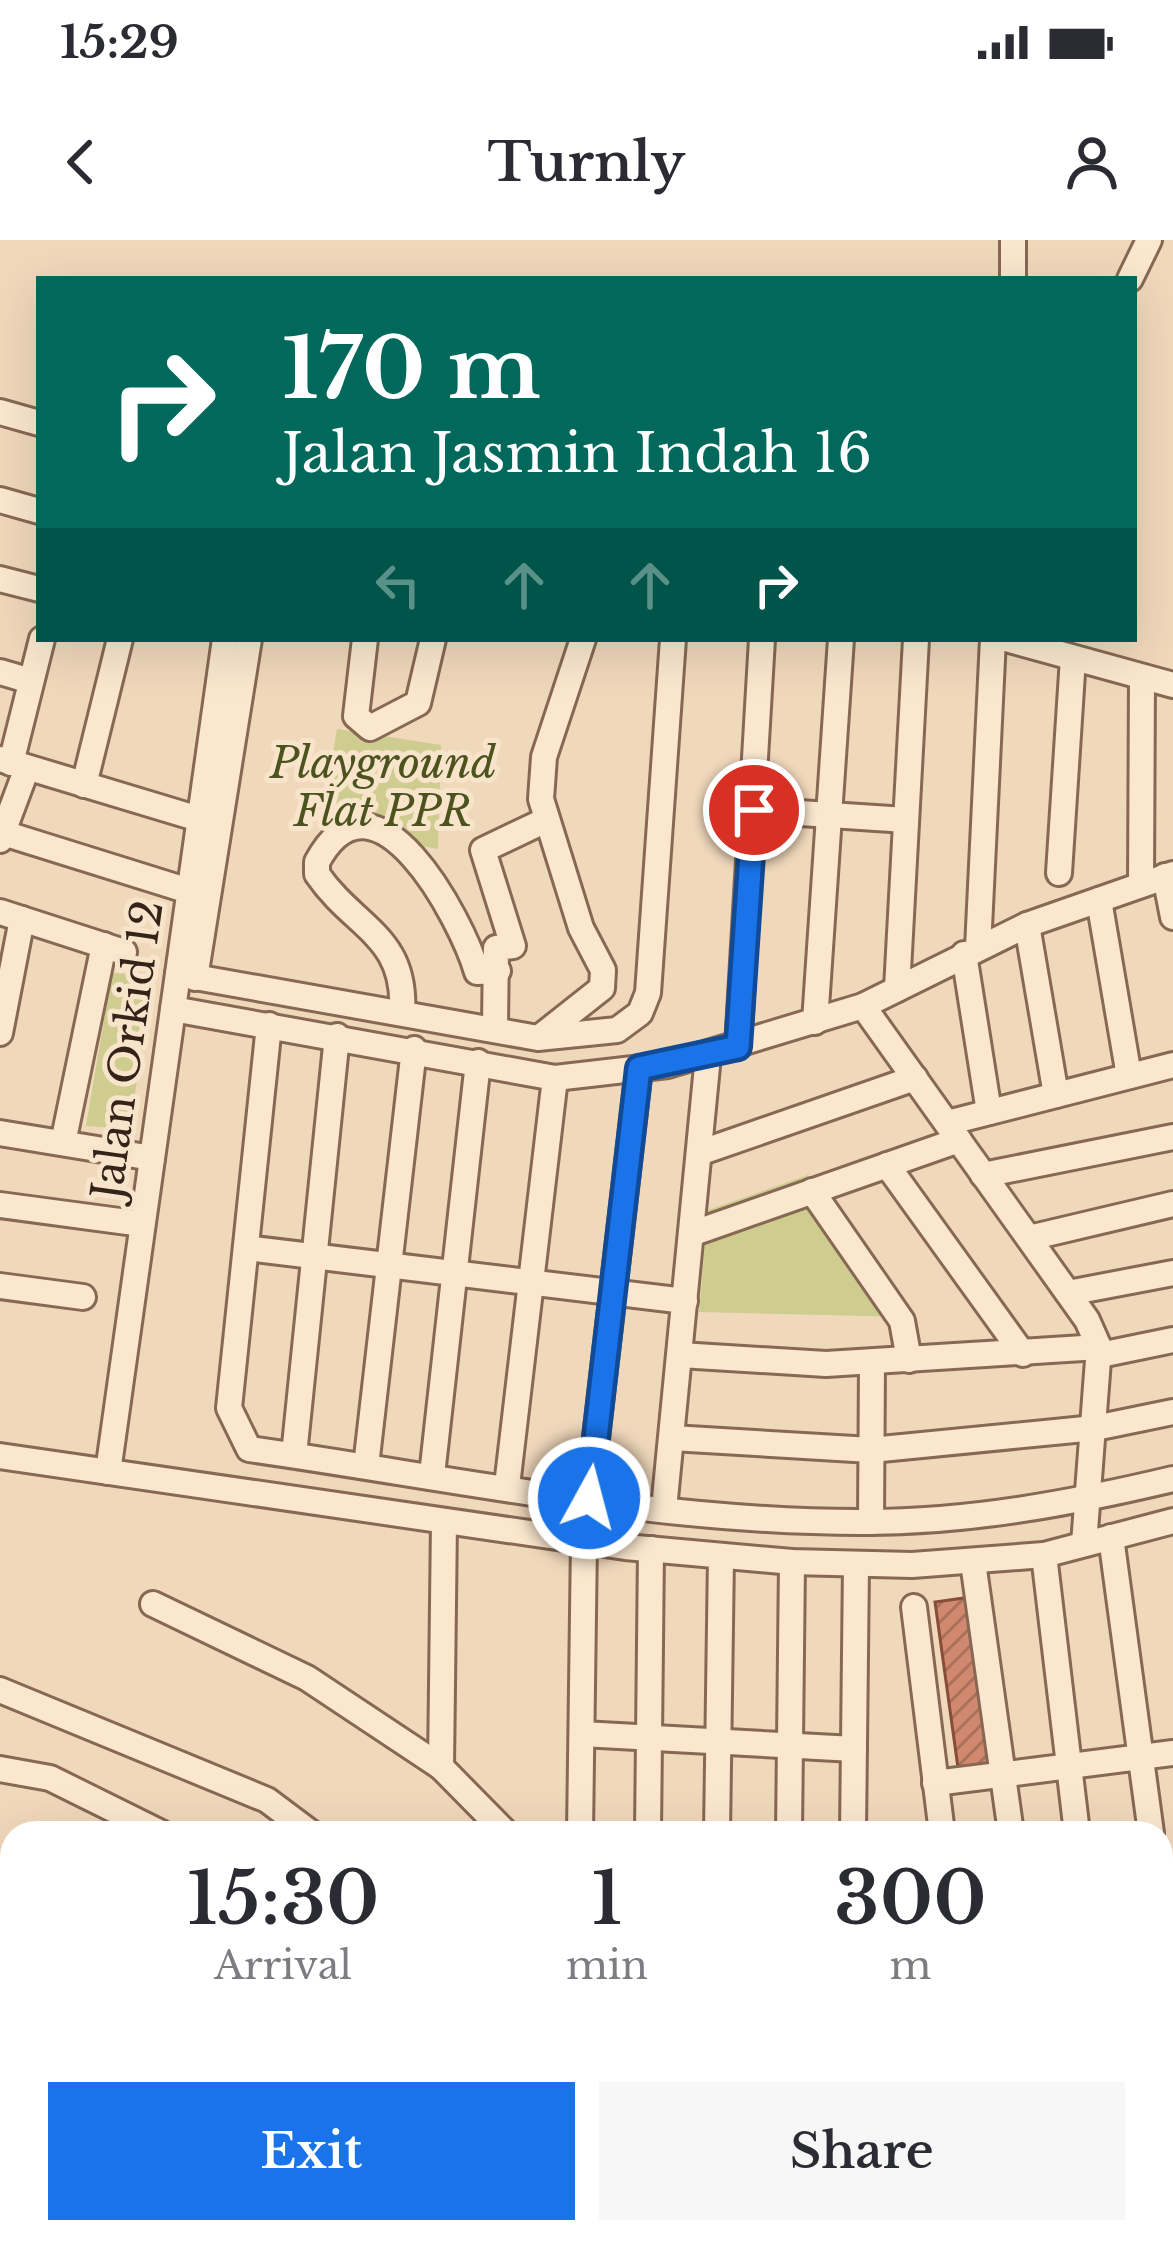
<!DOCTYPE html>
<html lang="en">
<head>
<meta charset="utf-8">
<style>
  :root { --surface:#fff; --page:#f7f7f7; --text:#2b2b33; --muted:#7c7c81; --accent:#1a73e8 }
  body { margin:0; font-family:"Libre Baskerville",serif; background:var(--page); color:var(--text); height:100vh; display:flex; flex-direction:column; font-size:45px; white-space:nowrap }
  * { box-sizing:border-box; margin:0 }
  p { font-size:39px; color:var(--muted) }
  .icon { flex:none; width:66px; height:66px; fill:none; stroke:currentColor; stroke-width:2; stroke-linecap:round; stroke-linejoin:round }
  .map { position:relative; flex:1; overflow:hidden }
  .panel { position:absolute; left:0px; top:1581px; width:1173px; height:423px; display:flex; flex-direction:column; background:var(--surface); border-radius:36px 36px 0 0; box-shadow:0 12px 48px #0002 }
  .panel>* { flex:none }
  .top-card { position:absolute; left:36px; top:36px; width:1101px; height:366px; border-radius:0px; box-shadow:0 12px 48px #0002; background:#00695c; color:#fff; overflow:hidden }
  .pin { position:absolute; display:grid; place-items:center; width:102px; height:102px; color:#fff; margin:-51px; border:6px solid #fff; border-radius:50%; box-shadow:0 3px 12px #0007 }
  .me { position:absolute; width:132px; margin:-66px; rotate:7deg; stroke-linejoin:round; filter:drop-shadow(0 0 9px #0008) }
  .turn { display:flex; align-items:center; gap:42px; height:252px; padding:0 48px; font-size:54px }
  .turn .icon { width:156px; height:156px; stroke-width:2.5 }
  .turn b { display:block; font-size:84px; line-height:102px }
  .lanes { display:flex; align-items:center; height:114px; padding:0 48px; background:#0003; justify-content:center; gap:60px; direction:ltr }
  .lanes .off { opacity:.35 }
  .eta { display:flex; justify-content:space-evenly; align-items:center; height:204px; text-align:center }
  .eta b { font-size:72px; font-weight:600; line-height:84px }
  .action { display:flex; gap:24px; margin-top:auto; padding:24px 48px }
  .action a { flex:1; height:138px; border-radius:0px; background:var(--accent); color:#fff; font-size:48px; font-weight:600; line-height:138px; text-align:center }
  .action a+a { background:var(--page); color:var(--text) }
  .status { display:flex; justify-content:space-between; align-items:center; height:84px; padding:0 60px; background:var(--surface); direction:ltr }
  .status svg { height:33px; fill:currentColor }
  header { display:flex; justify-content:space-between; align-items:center; height:156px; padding:0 48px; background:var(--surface); font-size:54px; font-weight:600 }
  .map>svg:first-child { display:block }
  .green { fill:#cecc8f }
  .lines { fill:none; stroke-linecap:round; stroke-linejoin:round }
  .river { stroke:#9fc0b2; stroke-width:30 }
  .building { fill:url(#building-hatch); stroke:#874d39; stroke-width:3 }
  .minor-casing { stroke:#876854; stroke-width:30 }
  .minor { stroke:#fae7ce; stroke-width:24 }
  .route-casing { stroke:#114b97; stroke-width:30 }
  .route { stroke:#1a73e8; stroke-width:21 }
  .labels { text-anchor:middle; stroke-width:10; stroke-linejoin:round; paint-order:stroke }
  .park-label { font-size:42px; font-style:italic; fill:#4d531f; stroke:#f7e4ca }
  .street-label { font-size:42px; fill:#35231a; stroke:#f7e4ca }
</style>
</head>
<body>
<div class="status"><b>15:29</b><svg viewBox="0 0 49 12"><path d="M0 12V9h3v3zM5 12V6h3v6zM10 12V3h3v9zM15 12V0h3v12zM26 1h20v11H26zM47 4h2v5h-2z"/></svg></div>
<header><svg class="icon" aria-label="back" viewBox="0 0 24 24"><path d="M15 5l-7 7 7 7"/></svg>Turnly<svg class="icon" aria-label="person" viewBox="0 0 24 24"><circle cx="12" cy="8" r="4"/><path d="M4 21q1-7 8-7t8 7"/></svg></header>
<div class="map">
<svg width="1173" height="2003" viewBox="0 0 1173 2003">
  <defs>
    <pattern id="building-hatch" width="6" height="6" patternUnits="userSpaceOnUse" patternTransform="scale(3)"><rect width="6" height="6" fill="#d0896e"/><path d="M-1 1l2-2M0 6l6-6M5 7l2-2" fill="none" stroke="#aa705a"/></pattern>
  </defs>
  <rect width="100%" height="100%" fill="#f0d8bb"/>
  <!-- green -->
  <g class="green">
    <polygon points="337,489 441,505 438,609 321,587"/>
    <polygon points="112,733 152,735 130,889 86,886"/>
    <polygon points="808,935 907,1077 699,1072 708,970"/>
  </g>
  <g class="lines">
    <!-- river -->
    <g class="river">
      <polyline points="1161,1917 1173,1919"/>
      <polyline points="516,2003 526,1992"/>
    </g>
  </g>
  <!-- building -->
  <polygon class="building" points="971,1357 995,1530 959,1535 935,1362"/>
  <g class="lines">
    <!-- minor casing -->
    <g class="minor-casing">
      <g id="minor">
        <polyline points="1013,0 1013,39"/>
        <polyline points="1130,39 1149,0"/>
        <polyline points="0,172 39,183"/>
        <polyline points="0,260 39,271"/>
        <polyline points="0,339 39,349"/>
        <polyline points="365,399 356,476 370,488 418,463 433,399"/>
        <polyline points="1006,399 1173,445"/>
        <polyline points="0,432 31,441"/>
        <polyline points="0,519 199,579"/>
        <polyline points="11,523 42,399"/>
        <polyline points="84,545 120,399"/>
        <polyline points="754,570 906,580"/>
        <polyline points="0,592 189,651"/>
        <polyline points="0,600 27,528"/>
        <polyline points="1059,633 1073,418"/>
        <polyline points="1165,636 1173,677"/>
        <polyline points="1141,645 1142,437"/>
        <polyline points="1099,660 1129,836"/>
        <polyline points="0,672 124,712"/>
        <polyline points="1027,685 1056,855"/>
        <polyline points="978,708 993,399"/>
        <polyline points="964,714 989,872"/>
        <polyline points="178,734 538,798 617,790 640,773 648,753 673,399"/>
        <polyline points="195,738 249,399"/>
        <polyline points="897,749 916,399"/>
        <polyline points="863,766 1087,1080 1099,1107 1084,1304"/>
        <polyline points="173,769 555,838 668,825 863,766 1027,685 1173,634"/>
        <path d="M402 773C407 696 355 689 317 634V622C375 514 462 680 477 732L498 731"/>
        <polyline points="815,782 841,399"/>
        <path d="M269 785 229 1168 249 1209C452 1238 660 1283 866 1282 969 1282 1072 1263 1173 1239"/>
        <polyline points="495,786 496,708 513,706 483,610 546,580"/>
        <polyline points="0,793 22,679"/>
        <polyline points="540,797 602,748 603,730 581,688 541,559 544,517 583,399"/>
        <polyline points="738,807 762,399"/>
        <polyline points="947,883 1173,825"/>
        <polyline points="0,893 152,918"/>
        <polyline points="63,903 104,705"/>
        <polyline points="699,913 915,838"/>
        <polyline points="887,925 1023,1114"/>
        <polyline points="983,935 1173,897"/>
        <polyline points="812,951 902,1081 909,1120"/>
        <polyline points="0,965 142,984"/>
        <polyline points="691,994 959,900"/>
        <polyline points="1029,998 1173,964"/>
        <polyline points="246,1008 685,1061"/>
        <polyline points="0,1046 83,1057"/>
        <polyline points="1068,1053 1173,1033"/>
        <polyline points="680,1115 826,1124 1099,1107"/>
        <polyline points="1100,1115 1173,1100"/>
        <polyline points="672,1198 871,1210 1095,1188 1173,1172"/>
        <polyline points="294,1215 337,796"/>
        <polyline points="0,1216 625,1307 792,1322 912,1325 1044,1315 1173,1281"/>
        <polyline points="366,1226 414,809"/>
        <polyline points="108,1232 225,399"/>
        <polyline points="432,1235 478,822"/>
        <polyline points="507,1246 555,838"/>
        <polyline points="589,1258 639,828"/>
        <polyline points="664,1269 708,816"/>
        <polyline points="871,1282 872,1122"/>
        <polyline points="1111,1297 1151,1593"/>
        <polyline points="1044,1315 1077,1593"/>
        <polyline points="973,1322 1011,1593"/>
        <polyline points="153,1364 307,1438 441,1527 506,1593"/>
        <polyline points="914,1367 942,1593"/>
        <polyline points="0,1450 267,1560 311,1593"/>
        <polyline points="582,1494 854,1509"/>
        <polyline points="441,1527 444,1282"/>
        <polyline points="0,1529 50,1538 161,1593"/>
        <polyline points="935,1543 1173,1513"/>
        <polyline points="580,1593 584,1301"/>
        <polyline points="648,1593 651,1309"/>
        <polyline points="717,1593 721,1316"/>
        <polyline points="789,1593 792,1322"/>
        <polyline points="853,1593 856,1325"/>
        <polyline points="1161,1671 1169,1732"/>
        <polyline points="0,1760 12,1769"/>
        <polyline points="1161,1804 1173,1804"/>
        <polyline points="0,1863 12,1873"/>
        <polyline points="0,1965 12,1976"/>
        <polyline points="32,1992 45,2003"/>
        <polyline points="156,1992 169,2003"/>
        <polyline points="265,1992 278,2003"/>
        <polyline points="290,2003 300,1992"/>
        <polyline points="396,2003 405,1992"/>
      </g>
    </g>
    <!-- minor -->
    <use href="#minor" class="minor"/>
  </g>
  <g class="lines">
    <!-- route casing -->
    <g class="route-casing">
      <polyline id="route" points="589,1258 639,828 738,807 754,570"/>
    </g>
    <!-- route -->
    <use href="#route" class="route"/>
  </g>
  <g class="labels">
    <!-- park labels -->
    <g class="park-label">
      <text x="383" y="538">Playground<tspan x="383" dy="48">Flat PPR</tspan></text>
    </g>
    <!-- street labels -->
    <g class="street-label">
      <text transform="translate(127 810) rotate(-82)" y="15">Jalan Orkid 12</text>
    </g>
  </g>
</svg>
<div class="pin" style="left:754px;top:570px;background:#d93025"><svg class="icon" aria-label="arrive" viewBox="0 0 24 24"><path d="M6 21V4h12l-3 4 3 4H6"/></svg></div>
<svg class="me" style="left:589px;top:1258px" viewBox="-20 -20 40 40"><circle r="17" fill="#1a73e8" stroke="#fff" stroke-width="3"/><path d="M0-11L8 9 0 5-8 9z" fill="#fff"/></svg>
<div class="top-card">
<div class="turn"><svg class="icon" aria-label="right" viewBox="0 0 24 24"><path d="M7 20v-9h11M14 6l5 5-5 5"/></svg><div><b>170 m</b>Jalan Jasmin Indah 16</div></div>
<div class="lanes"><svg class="icon off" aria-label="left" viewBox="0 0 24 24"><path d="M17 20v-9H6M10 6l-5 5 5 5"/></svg><svg class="icon off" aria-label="ahead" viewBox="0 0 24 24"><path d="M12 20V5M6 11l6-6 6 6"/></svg><svg class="icon off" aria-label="ahead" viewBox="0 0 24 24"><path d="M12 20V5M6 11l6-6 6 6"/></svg><svg class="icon" aria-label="right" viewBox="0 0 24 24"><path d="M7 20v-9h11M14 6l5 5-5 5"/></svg></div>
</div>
<section class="panel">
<div class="eta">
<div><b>15:30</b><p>Arrival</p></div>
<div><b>1</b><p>min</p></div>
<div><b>300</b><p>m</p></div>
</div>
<div class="action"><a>Exit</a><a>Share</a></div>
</section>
</div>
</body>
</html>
